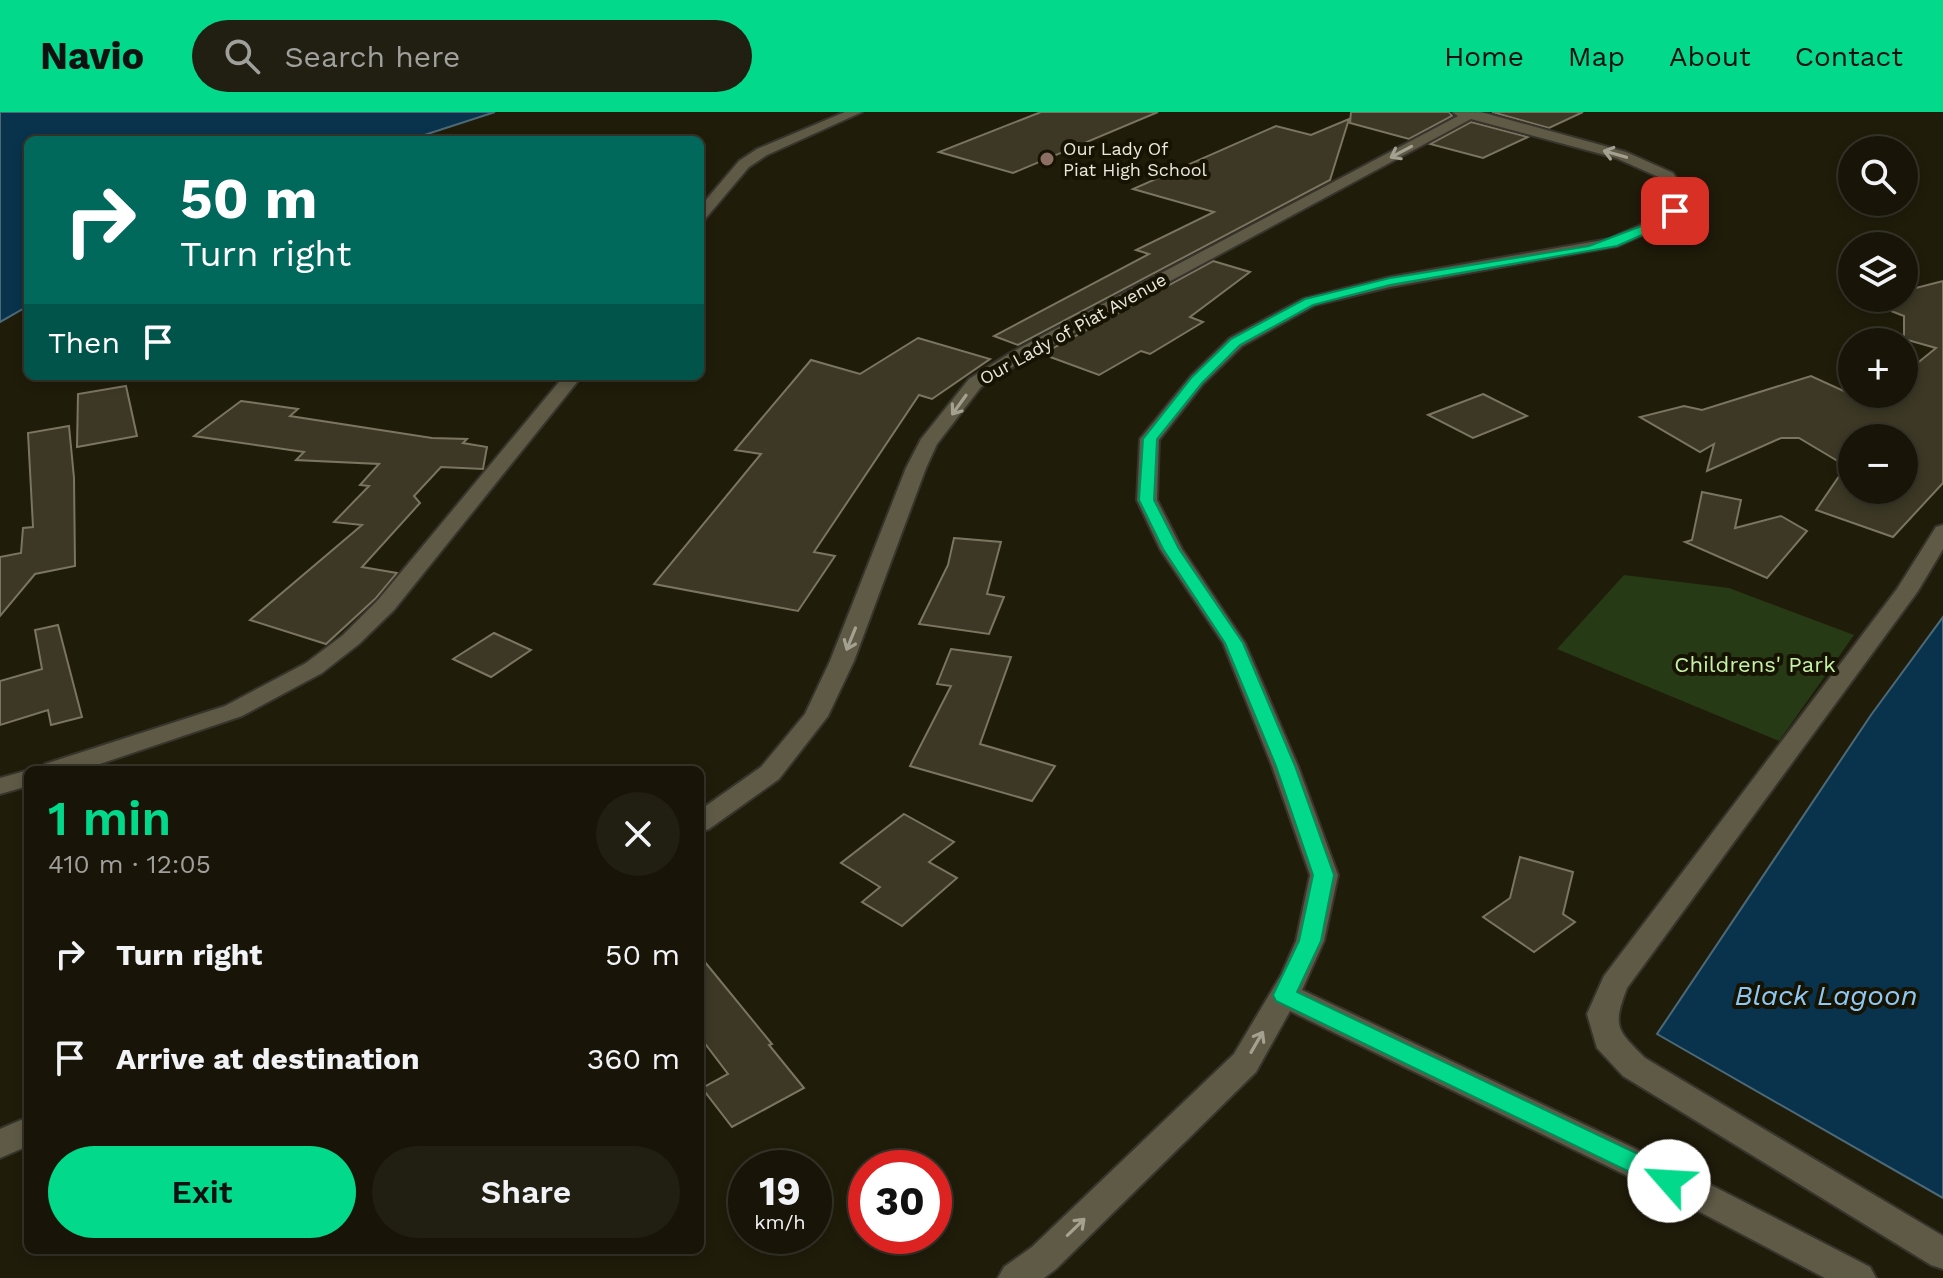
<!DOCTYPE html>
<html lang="en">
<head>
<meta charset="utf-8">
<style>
  :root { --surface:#181508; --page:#211e12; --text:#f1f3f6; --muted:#9f9f9c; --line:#363429; --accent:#03d98b }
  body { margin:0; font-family:"Work Sans",sans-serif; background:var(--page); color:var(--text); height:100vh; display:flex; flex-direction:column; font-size:30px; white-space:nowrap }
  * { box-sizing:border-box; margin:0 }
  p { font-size:26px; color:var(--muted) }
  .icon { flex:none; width:44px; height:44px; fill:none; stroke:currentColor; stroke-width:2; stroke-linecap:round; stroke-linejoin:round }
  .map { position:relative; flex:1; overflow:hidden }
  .side { position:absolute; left:24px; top:654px; width:680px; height:488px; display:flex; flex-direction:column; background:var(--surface); border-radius:12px; box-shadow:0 4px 12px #0003,0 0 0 2px var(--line) }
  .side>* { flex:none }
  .top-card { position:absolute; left:24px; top:24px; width:680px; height:244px; border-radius:12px; box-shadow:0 4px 12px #0003,0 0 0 2px var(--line); background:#00695c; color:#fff; overflow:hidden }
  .buttons { position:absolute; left:1838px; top:24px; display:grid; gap:16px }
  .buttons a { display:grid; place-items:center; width:80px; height:80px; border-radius:50%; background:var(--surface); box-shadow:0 4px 12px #0003,0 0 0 2px var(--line); font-size:40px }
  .speed { position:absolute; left:728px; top:1038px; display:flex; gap:16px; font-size:40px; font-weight:700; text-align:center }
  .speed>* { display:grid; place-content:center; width:104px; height:104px; border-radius:50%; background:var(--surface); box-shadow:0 4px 12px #0003,0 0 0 2px var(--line); line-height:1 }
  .speed small { font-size:20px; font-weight:400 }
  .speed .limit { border:12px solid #d22; background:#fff; color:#111 }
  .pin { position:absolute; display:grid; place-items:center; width:68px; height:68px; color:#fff; margin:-34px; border-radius:16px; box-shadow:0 4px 12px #0006 }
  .me { position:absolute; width:88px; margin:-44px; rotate:296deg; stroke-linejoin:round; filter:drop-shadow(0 0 6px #0008) }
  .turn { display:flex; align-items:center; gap:28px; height:168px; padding:0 24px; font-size:36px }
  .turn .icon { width:104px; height:104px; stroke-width:2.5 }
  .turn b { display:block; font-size:56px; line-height:68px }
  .then { display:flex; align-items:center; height:76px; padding:0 24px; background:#0003; gap:16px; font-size:30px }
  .round { display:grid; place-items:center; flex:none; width:84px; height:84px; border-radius:42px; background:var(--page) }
  .summary { display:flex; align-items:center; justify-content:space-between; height:136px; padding:0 24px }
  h1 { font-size:48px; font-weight:600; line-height:60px; color:var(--accent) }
  .primary-button { display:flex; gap:16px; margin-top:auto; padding:16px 24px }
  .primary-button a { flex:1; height:92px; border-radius:48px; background:var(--accent); color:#111; font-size:32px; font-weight:600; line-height:92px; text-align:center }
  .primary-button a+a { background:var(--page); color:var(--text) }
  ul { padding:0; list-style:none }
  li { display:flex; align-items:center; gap:24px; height:104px; padding:0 24px }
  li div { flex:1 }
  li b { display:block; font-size:30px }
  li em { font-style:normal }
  header { display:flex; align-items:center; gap:48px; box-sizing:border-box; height:112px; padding:0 40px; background:var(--accent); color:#111 }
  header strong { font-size:38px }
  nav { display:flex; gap:44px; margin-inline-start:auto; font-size:28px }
  .search { width:560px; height:72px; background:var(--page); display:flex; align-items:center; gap:20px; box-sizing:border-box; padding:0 28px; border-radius:44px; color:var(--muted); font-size:30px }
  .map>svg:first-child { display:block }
  .green { fill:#263a15 }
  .water { fill:#09324c; stroke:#4c6977; stroke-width:2 }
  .building { fill:#3c3825; stroke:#7a7561; stroke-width:2; fill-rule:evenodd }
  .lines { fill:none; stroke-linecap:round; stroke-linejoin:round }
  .minor-casing { stroke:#37342c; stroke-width:4 }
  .minor { fill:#5e5a46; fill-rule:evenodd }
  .oneway { stroke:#a4a191 }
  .route { fill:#03d98b; stroke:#028d5a; stroke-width:2 }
  .education-dot { fill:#8d6e63; stroke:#171303; stroke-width:3 }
  .labels { text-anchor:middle; stroke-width:8; stroke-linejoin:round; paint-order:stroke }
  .far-poi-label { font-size:18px; fill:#eae8dc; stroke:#171303; text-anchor:start }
  .far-street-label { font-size:18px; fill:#eae8dc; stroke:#171303 }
  .park-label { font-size:22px; fill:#c5f2a5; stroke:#171303 }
  .near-water-label { font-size:28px; font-style:italic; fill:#8ec9f6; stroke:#171303 }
</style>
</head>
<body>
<header>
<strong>Navio</strong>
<div class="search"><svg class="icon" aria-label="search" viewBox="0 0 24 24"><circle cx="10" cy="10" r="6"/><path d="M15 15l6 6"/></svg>Search here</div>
<nav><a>Home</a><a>Map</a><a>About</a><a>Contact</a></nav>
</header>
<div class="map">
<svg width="1943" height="1166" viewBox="0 0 1943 1166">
  <rect width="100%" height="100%" fill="#201c0a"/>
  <!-- green -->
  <polygon class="green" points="1624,463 1729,476 1854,523 1779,629 1557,537"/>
  <!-- water -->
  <g class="water">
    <polygon points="0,0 495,0 409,28 28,28 28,194 0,210"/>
    <polygon points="1943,505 1943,1086 1657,922 1871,603"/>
  </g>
  <!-- building -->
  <g class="building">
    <polygon points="1041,0 1158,0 1013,61 939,40"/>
    <polygon points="1351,0 1449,0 1452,4 1409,27 1350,11"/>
    <polygon points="1492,0 1583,0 1549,16"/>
    <polygon points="1349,7 1330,68 1018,233 994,224 1149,142 1136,138 1214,100 1133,77 1276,14 1311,23"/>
    <polygon points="1471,10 1528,25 1483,46 1430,32"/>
    <polygon points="1213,149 1250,160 1190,205 1203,210 1150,242 1141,239 1099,263 1042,242"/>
    <path d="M1943 169V371L1893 425 1816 398 1846 354 1799 326H1781L1707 359 1714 332 1700 340 1640 305 1684 294 1702 298 1811 264 1870 291 1880 282H1904V262L1936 236 1904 227V204L1865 189 1904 186V179ZM1852 326H1904V378H1852Z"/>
    <polygon points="918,226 990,247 932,287 919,283 814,440 835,444 798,499 654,472 761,342 735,338 811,248 860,262"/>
    <polygon points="126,274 137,324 77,335 78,282"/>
    <polygon points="1483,282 1527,304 1473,326 1428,303"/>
    <polygon points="241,289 298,297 290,304 432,326 467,327 463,331 487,335 483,357 441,355 414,384 420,391 362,455 397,461 376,486 326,532 250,508 362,413 334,410 369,374 360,373 379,352 296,348 304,340 194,324"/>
    <polygon points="69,314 74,366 75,454 35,462 0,504 0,445 21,441 23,416 33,415 28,321"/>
    <polygon points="1702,380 1741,388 1735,416 1781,404 1807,419 1767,466 1685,430 1692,428"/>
    <polygon points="954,426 1001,430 987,482 1004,485 989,522 919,512 948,453"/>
    <polygon points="58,513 82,605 51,613 48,598 0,613 0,569 42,557 35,518"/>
    <polygon points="494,521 531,538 491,565 453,547"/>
    <polygon points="951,537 1011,545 980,632 1055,654 1032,689 910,654 951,574 937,572"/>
    <polygon points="904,702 954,730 929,750 957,766 902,814 862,790 880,775 841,751"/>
    <polygon points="1520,745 1573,760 1563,802 1575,810 1534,840 1483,805 1510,786"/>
    <polygon points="700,844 772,932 769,933 804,976 732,1015 702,976 728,962 700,925"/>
  </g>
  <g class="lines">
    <!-- minor casing -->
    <g class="minor-casing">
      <g id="minor">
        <polygon points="845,0 862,0 767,43 749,55 705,107 700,108 700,95 739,49 757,37"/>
        <polygon points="1452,0 1481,0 1626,40 1673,61 1688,84 1682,99 1673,109 1618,134 1390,175 1315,193 1242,234 1203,272 1159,328 1157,388 1182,437 1245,531 1298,654 1338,763 1324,829 1302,878 1709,1072 1870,1155 1876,1166 1825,1166 1685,1092 1290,899 1256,960 1056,1157 1044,1166 998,1166 1004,1155 1032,1135 1234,942 1281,863 1296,829 1310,763 1272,654 1223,531 1160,437 1137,388 1140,327 1191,264 1230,226 1303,187 1390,165 1609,127 1663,103 1674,84 1663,67 1616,46 1471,7 1022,249 981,275 937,332 926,356 854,549 828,604 779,667 709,717 700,720 700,698 761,655 805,602 830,549 906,356 921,327 969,267 1010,241 1458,4"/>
        <polygon points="564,264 582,264 394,498 359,532 322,561 242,604 82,658 41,658 45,652 225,594 306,551 343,523 378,488"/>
        <path d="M1943 413V437L1918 479 1627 876C1612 915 1617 918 1645 946L1943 1124V1157L1931 1153 1623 964 1597 936 1587 902 1604 864 1897 477 1936 415Z"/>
        <polygon points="29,658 28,674 0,682 0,666"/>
        <polygon points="28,1005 28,1034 0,1046 0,1017"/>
      </g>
    </g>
    <!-- minor -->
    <use href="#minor" class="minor"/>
  </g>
  <!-- one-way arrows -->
  <defs><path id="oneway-shaft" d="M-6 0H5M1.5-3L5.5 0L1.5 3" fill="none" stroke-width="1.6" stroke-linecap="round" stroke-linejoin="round" transform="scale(2)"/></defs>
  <g class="oneway">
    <use href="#oneway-shaft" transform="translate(1401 40) rotate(152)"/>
    <use href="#oneway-shaft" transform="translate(1615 42) rotate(-164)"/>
    <use href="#oneway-shaft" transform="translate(959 293) rotate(126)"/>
    <use href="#oneway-shaft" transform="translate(851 527) rotate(112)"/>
    <use href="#oneway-shaft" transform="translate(1257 930) rotate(-60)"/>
    <use href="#oneway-shaft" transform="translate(1076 1115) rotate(-44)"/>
  </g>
  <!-- route -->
  <polygon class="route" points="1671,96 1681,99 1660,115 1617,134 1390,173 1313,193 1240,233 1202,271 1157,327 1154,388 1179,437 1243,531 1295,654 1334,763 1321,829 1297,880 1678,1061 1682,1069 1678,1076 1669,1079 1276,889 1273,883 1299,829 1313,763 1276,654 1225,531 1163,437 1139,388 1143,327 1192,265 1231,227 1305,187 1390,166 1589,134 1652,110"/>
  <!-- markers -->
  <circle class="education-dot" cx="1047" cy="47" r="8"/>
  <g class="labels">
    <!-- far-poi labels -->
    <g class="far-poi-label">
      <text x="1063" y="43">Our Lady Of<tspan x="1063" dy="21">Piat High School</tspan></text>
    </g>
    <!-- far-street labels -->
    <g class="far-street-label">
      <text transform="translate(1073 217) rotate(-29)" y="6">Our Lady of Piat Avenue</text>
    </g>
    <!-- park labels -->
    <g class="park-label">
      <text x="1755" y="560">Childrens' Park</text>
    </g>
    <!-- near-water labels -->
    <g class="near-water-label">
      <text x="1826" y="893">Black Lagoon</text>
    </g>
  </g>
</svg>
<div class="buttons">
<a><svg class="icon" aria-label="search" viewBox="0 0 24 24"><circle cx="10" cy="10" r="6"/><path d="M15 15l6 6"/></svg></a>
<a><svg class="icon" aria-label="layers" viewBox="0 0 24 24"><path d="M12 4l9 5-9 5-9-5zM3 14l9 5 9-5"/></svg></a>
<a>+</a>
<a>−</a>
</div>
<div class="speed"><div>19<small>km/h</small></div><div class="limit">30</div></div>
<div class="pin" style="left:1675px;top:99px;background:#d93025"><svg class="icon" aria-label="arrive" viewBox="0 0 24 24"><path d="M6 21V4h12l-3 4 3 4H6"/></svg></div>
<svg class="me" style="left:1669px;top:1069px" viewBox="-20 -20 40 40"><circle r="19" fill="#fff"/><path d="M0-13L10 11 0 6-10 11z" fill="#03d98b"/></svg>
<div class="top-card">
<div class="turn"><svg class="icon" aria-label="right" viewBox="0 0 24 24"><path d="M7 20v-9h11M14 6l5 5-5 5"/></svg><div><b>50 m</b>Turn right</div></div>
<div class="then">Then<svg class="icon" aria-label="arrive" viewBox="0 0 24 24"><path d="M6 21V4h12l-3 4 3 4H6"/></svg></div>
</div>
<section class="side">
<div class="summary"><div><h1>1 min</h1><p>410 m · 12:05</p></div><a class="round"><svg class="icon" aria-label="close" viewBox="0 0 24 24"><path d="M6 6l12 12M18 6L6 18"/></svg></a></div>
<ul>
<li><svg class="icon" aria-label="right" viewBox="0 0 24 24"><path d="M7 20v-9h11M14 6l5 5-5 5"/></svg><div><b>Turn right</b></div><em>50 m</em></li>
<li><svg class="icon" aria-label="arrive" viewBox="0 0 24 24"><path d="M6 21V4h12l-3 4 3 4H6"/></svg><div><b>Arrive at destination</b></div><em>360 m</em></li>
</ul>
<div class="primary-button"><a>Exit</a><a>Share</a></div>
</section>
</div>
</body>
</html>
